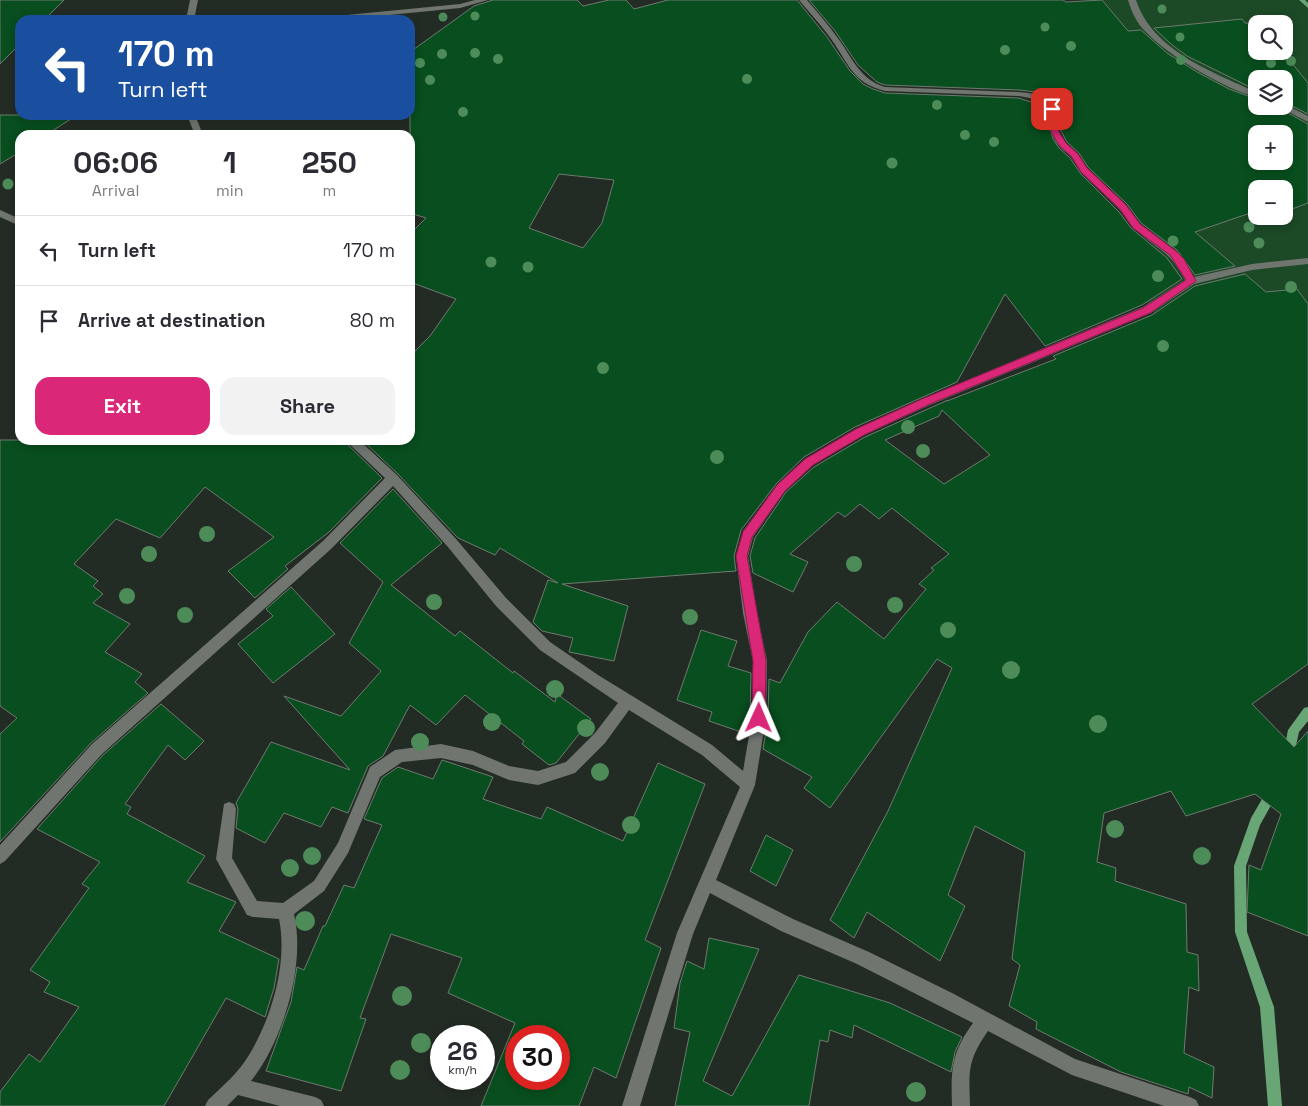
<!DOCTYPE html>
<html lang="en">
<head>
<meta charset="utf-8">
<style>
  :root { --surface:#fff; --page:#f2f2f3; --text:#2b2b33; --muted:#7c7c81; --line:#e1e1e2; --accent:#db2777 }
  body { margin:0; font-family:"Space Grotesk",sans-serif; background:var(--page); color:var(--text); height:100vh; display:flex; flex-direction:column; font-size:19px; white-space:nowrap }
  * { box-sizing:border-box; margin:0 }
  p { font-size:16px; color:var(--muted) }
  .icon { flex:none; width:28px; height:28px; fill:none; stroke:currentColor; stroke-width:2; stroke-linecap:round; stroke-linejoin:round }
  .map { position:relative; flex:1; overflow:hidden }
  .sheet { position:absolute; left:15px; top:130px; width:400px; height:315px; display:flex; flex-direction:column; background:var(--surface); border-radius:15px; box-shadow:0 2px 8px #0003 }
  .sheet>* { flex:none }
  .top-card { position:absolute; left:15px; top:15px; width:400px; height:105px; border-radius:15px; box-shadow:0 2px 8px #0003; background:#1a4fa0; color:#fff; overflow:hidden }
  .tools { position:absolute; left:1248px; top:15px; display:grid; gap:10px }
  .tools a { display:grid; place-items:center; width:45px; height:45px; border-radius:10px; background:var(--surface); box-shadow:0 2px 8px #0003; font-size:25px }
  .speed { position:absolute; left:430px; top:1025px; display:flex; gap:10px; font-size:25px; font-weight:700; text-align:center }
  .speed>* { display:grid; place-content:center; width:65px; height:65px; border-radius:50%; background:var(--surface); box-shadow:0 2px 8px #0003; line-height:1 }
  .speed small { font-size:12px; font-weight:400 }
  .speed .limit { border:8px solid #d22; background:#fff; color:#111 }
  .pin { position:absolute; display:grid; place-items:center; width:42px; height:42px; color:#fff; margin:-21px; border-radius:10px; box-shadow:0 2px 8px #0006 }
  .me { position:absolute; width:55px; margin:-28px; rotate:1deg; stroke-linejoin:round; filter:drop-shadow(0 0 4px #0008) }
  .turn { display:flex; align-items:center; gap:18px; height:105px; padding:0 20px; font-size:22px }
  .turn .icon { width:65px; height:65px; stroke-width:2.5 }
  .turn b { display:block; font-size:35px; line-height:42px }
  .eta { display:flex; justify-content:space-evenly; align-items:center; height:85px; text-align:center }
  .eta b { font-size:30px; font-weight:700; line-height:35px }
  .cta { display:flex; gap:10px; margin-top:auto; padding:10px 20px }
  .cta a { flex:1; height:58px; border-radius:15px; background:var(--accent); color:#fff; font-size:20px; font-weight:700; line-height:58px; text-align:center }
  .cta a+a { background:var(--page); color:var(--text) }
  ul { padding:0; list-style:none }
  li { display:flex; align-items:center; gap:15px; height:70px; padding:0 20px; border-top:1px solid var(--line) }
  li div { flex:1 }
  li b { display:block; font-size:19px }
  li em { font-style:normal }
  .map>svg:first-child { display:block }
  .green { fill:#1c4926; fill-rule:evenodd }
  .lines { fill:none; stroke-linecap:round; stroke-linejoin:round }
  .stream { fill:#69a676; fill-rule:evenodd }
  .building { fill:#084e1e; stroke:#6f7a70; fill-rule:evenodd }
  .minor { fill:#707570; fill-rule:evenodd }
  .tree { fill:#4d8c59 }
  .route { fill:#db2777; stroke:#8e194d }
</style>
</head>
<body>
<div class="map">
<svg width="1308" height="1106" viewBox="0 0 1308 1106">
  <rect width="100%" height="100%" fill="#232c24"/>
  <!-- green -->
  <path class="green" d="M1086 0H1308V392L1184 361 1134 282 1157 236 1232 210 1144 45ZM1256 24H1284V51H1256ZM1256 79H1284V106H1256ZM1256 134H1284V161H1256ZM1256 189H1284V216H1256Z"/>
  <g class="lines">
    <!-- stream -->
    <g class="stream">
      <polygon points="1299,0 1305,0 1308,3 1308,8"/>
      <polygon points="1308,707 1308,721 1299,732 1293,759 1289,761 1285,759 1283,755 1288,730 1304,708"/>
      <polygon points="1273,785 1277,787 1279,791 1260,825 1246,866 1247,932 1274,1007 1282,1106 1268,1106 1260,1007 1235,932 1234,866 1251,818 1269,787"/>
    </g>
  </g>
  <!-- building -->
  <g class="building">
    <polygon points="0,0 64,0 44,20 20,20 20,44 0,64"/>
    <path d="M493 0H577L583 6 609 0H626L634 9 668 0H797L827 37 850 71 863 84 873 89 885 93 1019 98 1040 105 1045 110 1053 139 1059 148 1070 158 1081 174 1119 212 1131 228 1167 258 1182 279 1142 305 1045 346 1005 294 957 382 855 427 804 457 776 484 741 530 734 556 736 571 562 584 628 606 614 661 569 652 573 638 542 631 533 622 548 580 558 583 500 548 495 555 458 538 398 474 362 440H410V356L430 336 456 299 410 282V234L426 218 410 213V52L474 6ZM559 174 614 180 602 223 583 248 529 228Z"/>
    <path d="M809 0H1063L1066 2 1102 0 1128 31 1141 30 1167 53 1197 72 1229 89 1256 99V106H1275L1308 124V203L1284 212V189H1256V211L1195 232 1235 266 1195 275 1177 250 1141 223 1127 204 1088 167 1079 153 1067 142 1061 131V117L1057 106 1047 98 1036 92 1019 90 885 85 877 82 858 65 835 31ZM1256 134H1284V161H1256Z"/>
    <polygon points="1242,19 1245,23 1260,24 1256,24 1256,51 1282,51 1308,83 1308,114 1284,102 1284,79 1256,79 1256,90 1187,56 1171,44 1154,28"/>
    <polygon points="0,115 77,115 46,135 20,135 20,152 0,164"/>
    <path d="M1245 274 1266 292 1297 289 1308 304V664L1252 704 1294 747 1308 731V936L1247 912 1249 865 1261 870 1281 814 1255 794 1186 816 1171 791 1104 813 1097 862 1116 868 1115 881 1186 904 1187 952 1198 955 1199 991 1189 987 1184 1053 1214 1067 1212 1098 1189 1087 1188 1094 1121 1072 1036 1029 1037 1022 1009 1006 1020 965 1012 959 1025 852 975 826 948 895 965 906 940 961 867 912 854 938 830 920 888 811 952 668 937 659 830 808 804 788 812 777 763 749 768 718 769 679 780 683 808 632 837 602 884 639 926 589 919 584 934 570 931 568 949 554 892 508 879 519 860 504 845 517 838 512 790 554 808 562 793 592 753 573 750 556 755 538 786 492 814 467 865 437 948 400 947 401 1056 359 1053 356 1152 315 1195 286ZM942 410 990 455 944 484 885 440 939 416Z"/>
    <polygon points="0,440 78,440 84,442 86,440 343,440 382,478 329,532 285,566 288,569 255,598 228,571 274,537 205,487 160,538 116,519 74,564 98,581 93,586 103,594 93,603 130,624 105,652 142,674 135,682 148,693 91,743 0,842 0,734 17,718 0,706"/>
    <polygon points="393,489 442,543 391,585 455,636 460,631 513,673 514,671 555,702 557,694 591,719 556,763 549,765 522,744 524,741 465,695 436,725 410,705 383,756 368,766 348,813 332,807 321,827 284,813 265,843 236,828 238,809 236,803 271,742 350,770 284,696 341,716 381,671 349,643 383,582 340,543"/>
    <polygon points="291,587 335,634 273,683 238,644 273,616 266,609"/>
    <polygon points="701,630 737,641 728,666 751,673 750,718 747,734 709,721 712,712 677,700"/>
    <polygon points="161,704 204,741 185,760 168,745 125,804 131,807 127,814 205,856 187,882 236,902 219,931 279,959 274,988 265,1017 226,998 164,1106 0,1106 0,1092 29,1054 40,1062 79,1007 44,992 50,982 30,970 89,888 82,884 100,862 37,829 103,755"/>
    <path d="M442 760 493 777 483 799 541 819 547 807 623 841 658 763 705 784 645 940 661 948 616 1078 594 1067 579 1106H481L515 1023 448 993 462 958 391 934 360 1018 366 1019 341 1091 266 1071 291 1002 297 967 304 970 323 926H325L344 885 354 888 382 825 364 819 382 778 398 767 433 779ZM516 1036H559V1079H516Z"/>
    <polygon points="766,835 793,850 776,886 750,871"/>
    <polygon points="709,938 759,949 703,1081 732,1096 799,975 890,1003 962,1037 955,1052 951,1072 854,1025 852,1038 830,1030 828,1042 820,1040 809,1106 675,1106 690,1032 674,1028 680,983 687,961 704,969"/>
  </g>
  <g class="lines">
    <!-- minor -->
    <g class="minor">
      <polygon points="190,0 198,0 194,20 186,20"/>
      <polygon points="475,0 488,0 460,8 339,20 312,20 316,18 460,4"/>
      <path d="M799 0H807C817 12 828 24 837 37 852 57 859 79 885 87L1019 92 1036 94 1046 99 1055 107 1059 117V132L1066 143 1078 154 1087 168 1126 205 1140 224 1176 251 1184 260 1194 277 1252 264 1308 258V264L1252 270 1194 284 1151 313 930 405 864 435 813 465 785 491 753 537 748 556 757 613 767 661 766 718 755 785 716 880 793 919 869 952 952 993 1075 1059 1190 1097 1196 1100 1199 1106H1164L1072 1075 988 1031C967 1061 969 1071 970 1106H952C951 1070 951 1053 973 1023L857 964 781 931 710 893 693 934 640 1106H622L677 933 740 787 702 755 629 710 605 743 575 773 538 785 509 780 473 765 441 758 402 762 380 777 348 853 324 891 294 914C306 965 283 1041 251 1081L315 1097 321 1100 324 1106H280L238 1095 227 1106H205L208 1100C223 1086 239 1072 249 1055 272 1017 288 962 279 919L253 917 247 915 216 859 224 804 229 802 234 804 236 809 232 858 257 901 283 903 314 881 338 843 370 767 395 750 441 744 473 751 509 766 538 771 566 762 595 733 618 703 540 650 496 606 448 547 393 486 331 549 102 754 5 861 0 864V845L92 744 323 541 385 478 345 440H359L397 475 456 539 506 598 550 642 598 675 712 745 743 771 752 718 753 661 743 613 736 556 743 531 777 485 805 459 856 429 922 399 1143 307 1185 280C1170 250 1157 250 1135 229 1128 223 1124 214 1118 208 1107 196 1093 185 1082 173 1078 168 1075 162 1071 157 1068 153 1063 151 1060 147 1040 124 1064 103 1019 96L885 91C851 83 848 61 829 36 820 24 809 12 799 0Z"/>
      <path d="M1128 0H1136C1152 50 1212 72 1256 92V97C1227 90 1167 55 1147 33 1137 24 1132 13 1128 0Z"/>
      <polygon points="1284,104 1308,116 1308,122 1277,106 1284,106"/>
      <polygon points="187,115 195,115 203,135 195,135"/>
      <polygon points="0,210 20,219 20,226 0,217"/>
    </g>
  </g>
  <!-- trees -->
  <g class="tree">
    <circle cx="1162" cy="9" r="4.5"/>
    <circle cx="475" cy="16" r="4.5"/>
    <circle cx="443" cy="17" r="4.5"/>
    <circle cx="1045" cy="27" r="4.5"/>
    <circle cx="1180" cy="37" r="4.5"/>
    <circle cx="1071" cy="46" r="5"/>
    <circle cx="1005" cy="50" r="5"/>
    <circle cx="475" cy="53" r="5"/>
    <circle cx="442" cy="54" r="5"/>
    <circle cx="498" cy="59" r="5"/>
    <circle cx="1181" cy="60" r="5"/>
    <circle cx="1291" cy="61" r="5"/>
    <circle cx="420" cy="63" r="5"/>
    <circle cx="1271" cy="63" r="5"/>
    <circle cx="747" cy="79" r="5"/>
    <circle cx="430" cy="80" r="5"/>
    <circle cx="937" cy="105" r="5"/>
    <circle cx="463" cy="112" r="5"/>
    <circle cx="965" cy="135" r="5"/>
    <circle cx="994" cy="142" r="5"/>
    <circle cx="892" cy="163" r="5.5"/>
    <circle cx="8" cy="184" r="5.5"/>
    <circle cx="1249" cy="227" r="5.5"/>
    <circle cx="1173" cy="241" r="5.5"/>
    <circle cx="1259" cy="243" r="5.5"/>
    <circle cx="491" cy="262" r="5.5"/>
    <circle cx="528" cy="267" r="5.5"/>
    <circle cx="1158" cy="276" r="6"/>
    <circle cx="1291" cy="287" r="6"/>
    <circle cx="1163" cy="346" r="6"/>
    <circle cx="603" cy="368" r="6"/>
    <circle cx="908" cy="427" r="7"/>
    <circle cx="923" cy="451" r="7"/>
    <circle cx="717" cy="457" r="7"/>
    <circle cx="207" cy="534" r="8"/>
    <circle cx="149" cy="554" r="8"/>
    <circle cx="854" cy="564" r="8"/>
    <circle cx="127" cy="596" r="8"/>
    <circle cx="434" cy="602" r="8"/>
    <circle cx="895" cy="605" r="8"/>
    <circle cx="185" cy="615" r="8"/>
    <circle cx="690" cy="617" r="8"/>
    <circle cx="948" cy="630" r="8"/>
    <circle cx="1011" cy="670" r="9"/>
    <circle cx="555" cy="689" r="9"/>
    <circle cx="492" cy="722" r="9"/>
    <circle cx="1098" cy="724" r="9"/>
    <circle cx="586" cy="728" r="9"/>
    <circle cx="420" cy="742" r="9"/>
    <circle cx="600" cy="772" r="9"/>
    <circle cx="631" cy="825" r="9"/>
    <circle cx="1115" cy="829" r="9"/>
    <circle cx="312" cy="856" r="9"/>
    <circle cx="1202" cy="856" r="9"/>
    <circle cx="290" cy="868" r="9"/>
    <circle cx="305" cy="921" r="10"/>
    <circle cx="402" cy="996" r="10"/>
    <circle cx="421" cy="1043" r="10"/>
    <circle cx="400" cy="1070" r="10"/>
    <circle cx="916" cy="1092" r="10"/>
  </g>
  <!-- route -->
  <polygon class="route" points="1052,107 1056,109 1059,117 1059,132 1066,143 1078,154 1087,168 1126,205 1140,224 1176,251 1184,259 1196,281 1150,313 930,404 864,435 813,465 785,491 752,537 747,556 766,661 765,718 763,722 759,724 754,722 752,718 753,661 736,556 743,532 777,485 805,459 856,429 922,399 1143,308 1186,280 1170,255 1133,228 1120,209 1081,172 1072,157 1060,146 1051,132 1051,117 1048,109"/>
</svg>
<div class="tools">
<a><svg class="icon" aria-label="search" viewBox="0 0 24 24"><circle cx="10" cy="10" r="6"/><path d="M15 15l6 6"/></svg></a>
<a><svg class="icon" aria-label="layers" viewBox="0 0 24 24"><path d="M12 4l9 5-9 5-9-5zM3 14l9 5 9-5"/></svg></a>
<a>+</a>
<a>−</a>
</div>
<div class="speed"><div>26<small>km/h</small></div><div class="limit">30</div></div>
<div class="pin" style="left:1052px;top:109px;background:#d93025"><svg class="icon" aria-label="arrive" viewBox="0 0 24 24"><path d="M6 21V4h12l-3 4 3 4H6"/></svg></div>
<svg class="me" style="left:759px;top:718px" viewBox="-20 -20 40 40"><path d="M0-17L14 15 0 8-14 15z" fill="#db2777" stroke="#fff" stroke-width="4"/></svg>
<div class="top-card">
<div class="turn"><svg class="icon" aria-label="left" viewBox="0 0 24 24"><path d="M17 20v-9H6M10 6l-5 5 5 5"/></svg><div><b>170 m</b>Turn left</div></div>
</div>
<section class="sheet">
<div class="eta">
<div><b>06:06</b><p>Arrival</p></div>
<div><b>1</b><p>min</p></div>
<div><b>250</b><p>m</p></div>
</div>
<ul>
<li><svg class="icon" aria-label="left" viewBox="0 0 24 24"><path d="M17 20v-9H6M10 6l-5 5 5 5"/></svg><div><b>Turn left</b></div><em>170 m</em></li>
<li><svg class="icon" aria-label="arrive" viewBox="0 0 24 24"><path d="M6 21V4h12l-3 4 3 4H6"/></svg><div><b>Arrive at destination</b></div><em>80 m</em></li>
</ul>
<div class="cta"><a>Exit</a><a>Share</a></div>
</section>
</div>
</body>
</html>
